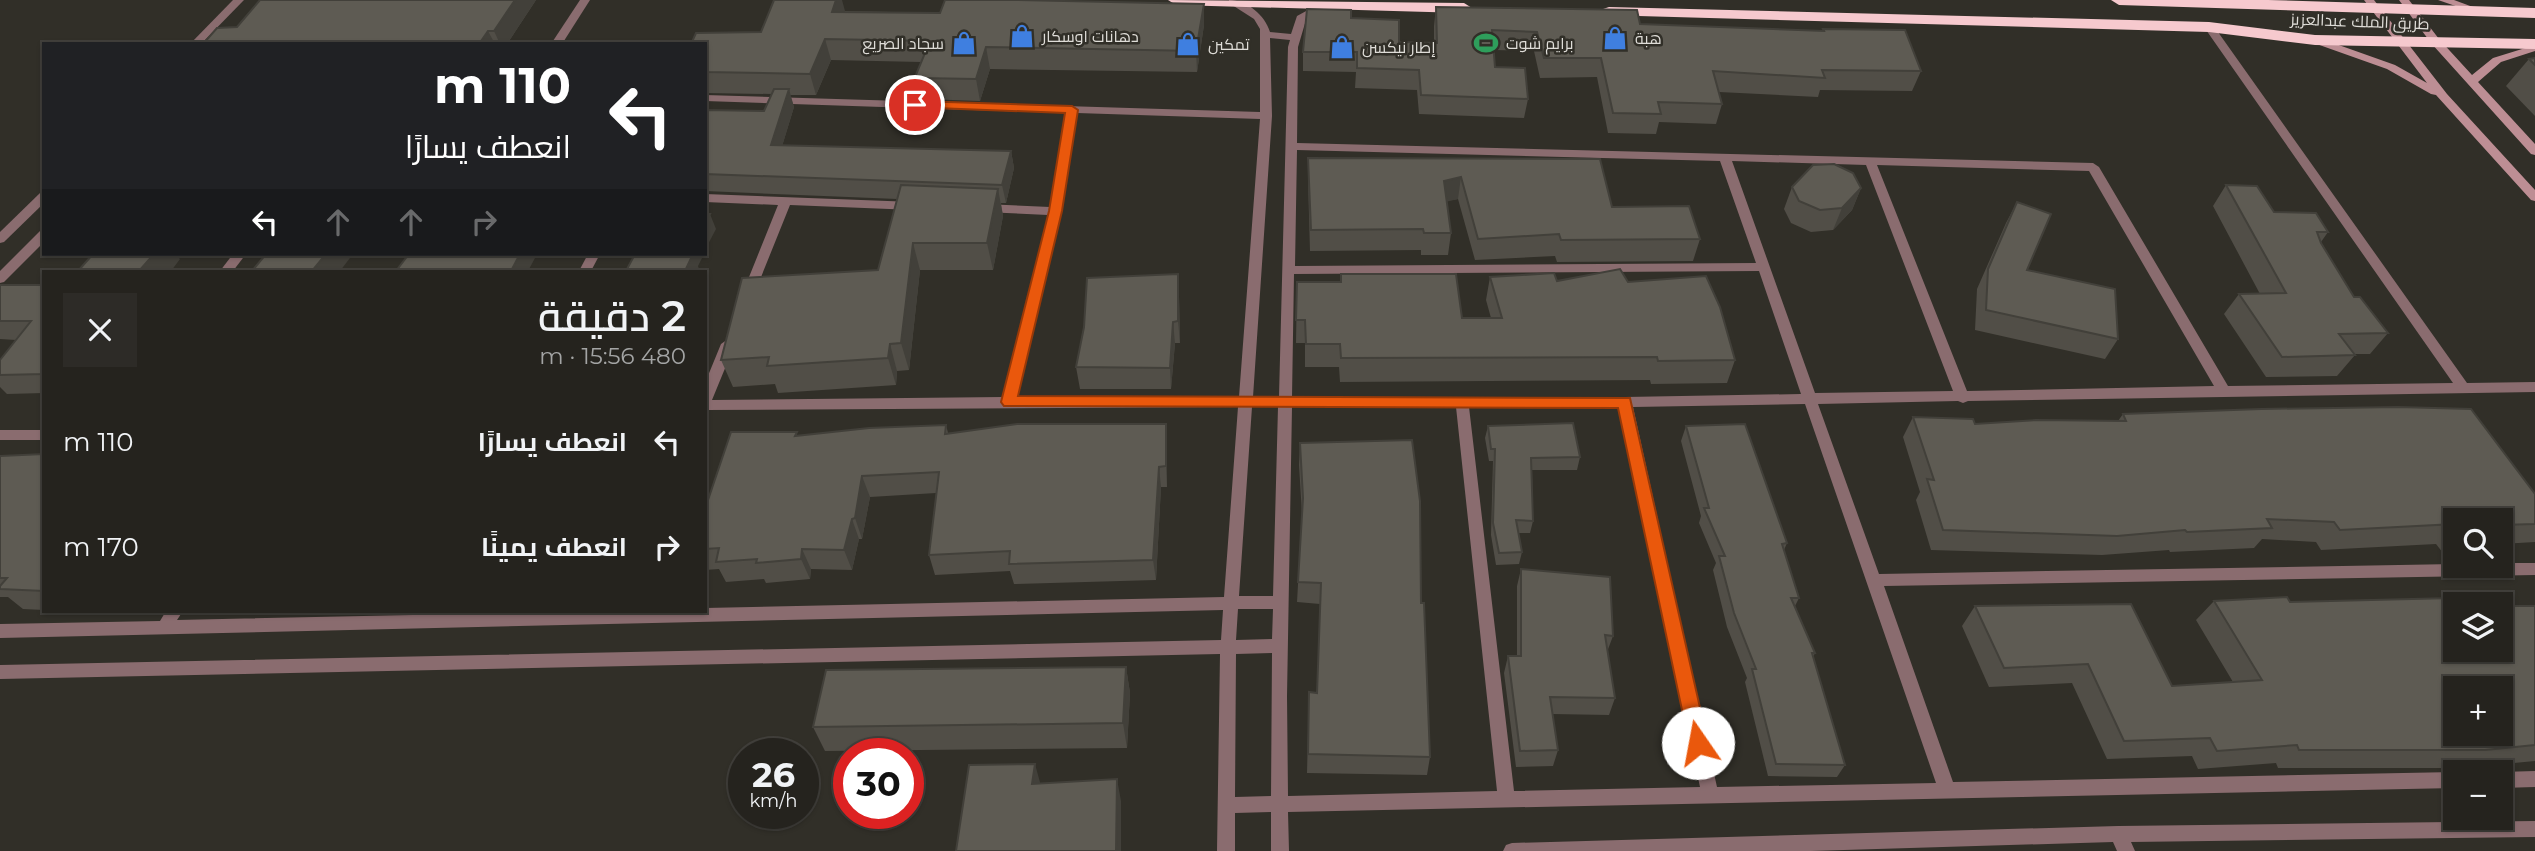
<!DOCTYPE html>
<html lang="ar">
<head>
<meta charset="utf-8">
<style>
  :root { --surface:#25231e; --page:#2d2b27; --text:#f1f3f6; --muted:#a3a4a4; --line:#42403c }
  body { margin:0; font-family:Montserrat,Cairo,sans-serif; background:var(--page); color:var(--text); direction:rtl; height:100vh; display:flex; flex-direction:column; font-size:26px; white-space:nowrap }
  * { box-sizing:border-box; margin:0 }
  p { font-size:23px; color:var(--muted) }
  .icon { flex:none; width:38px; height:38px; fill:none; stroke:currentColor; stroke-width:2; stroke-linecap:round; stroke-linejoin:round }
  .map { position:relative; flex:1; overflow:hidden; direction:ltr }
  .panel { position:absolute; left:42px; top:270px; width:665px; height:343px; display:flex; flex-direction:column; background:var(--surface); border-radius:0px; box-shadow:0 2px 5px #0004,0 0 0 2px var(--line); direction:rtl }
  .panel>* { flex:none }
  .hud { position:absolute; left:42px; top:42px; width:665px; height:214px; border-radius:0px; box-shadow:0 2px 5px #0004,0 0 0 2px var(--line); direction:rtl; background:#202124; color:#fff; overflow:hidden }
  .tools { position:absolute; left:2443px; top:508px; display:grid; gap:14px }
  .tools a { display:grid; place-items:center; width:70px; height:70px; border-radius:0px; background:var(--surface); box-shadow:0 2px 5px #0004,0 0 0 2px var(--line); font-size:35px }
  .speed { position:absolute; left:728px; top:738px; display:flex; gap:14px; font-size:35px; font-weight:700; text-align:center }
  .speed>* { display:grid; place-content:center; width:91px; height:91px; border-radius:50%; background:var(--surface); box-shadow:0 2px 5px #0004,0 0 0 2px var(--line); line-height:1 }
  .speed small { font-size:18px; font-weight:400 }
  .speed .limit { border:10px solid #d22; background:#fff; color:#111 }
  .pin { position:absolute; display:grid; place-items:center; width:60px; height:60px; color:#fff; margin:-30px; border:4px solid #fff; border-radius:50%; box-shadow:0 2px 7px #0007 }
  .me { position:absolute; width:77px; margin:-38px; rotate:348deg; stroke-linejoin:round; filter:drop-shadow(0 0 5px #0008) }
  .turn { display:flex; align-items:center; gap:24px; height:147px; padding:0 21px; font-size:32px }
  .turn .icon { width:91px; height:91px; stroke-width:2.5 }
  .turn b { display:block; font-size:49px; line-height:60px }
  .lanes { display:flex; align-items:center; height:66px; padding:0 21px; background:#0003; justify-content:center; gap:35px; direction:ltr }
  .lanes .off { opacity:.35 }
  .round { display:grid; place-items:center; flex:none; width:74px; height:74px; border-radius:0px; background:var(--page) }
  .summary { display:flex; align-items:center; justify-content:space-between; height:119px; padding:0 21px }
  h1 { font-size:42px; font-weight:600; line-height:52px }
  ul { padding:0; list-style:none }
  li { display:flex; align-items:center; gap:21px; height:105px; padding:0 21px }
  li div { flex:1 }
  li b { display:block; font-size:26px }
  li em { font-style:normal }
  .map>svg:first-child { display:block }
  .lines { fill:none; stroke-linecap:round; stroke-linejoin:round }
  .street { fill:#8a6c6f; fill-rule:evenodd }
  .secondary { fill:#bd8e94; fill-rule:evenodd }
  .highway { fill:#f6c9ce; fill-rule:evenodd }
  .wall { fill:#514e47 }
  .shaded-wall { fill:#42403a }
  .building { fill:#5e5b53; stroke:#42403a; stroke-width:2; fill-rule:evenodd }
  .route { fill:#ea580c; stroke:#983908; stroke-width:2 }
  .labels { text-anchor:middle; stroke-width:5; stroke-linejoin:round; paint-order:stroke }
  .far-street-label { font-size:16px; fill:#dfddd8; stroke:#312f28 }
  .far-poi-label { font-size:16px; fill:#dfddd8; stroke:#312f28; text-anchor:start }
</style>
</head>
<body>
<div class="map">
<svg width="2535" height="851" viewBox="0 0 2535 851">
  <rect width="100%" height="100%" fill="#312f28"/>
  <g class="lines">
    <!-- street -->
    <g class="street">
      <polygon points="233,0 244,0 201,44 190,44"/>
      <polygon points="580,0 590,0 562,44 551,44"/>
      <path d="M1229 0C1247 0 1265 15 1270 32L1291 34 1297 16 1319 4 1323 3 1328 6 1306 20 1298 47 1297 143 2093 163 2099 167 2228 386 2453 383 2204 27 2209 24 2213 25 2467 383 2535 382V392L1968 401 1963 403 1958 401 1818 404 1879 574 2455 564 2501 565V563H2535V575L1884 586 1953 782 2455 772V788L1288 812 1289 851H1271V812L1235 813V851H1217L1220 654 0 679V665L1221 640 1223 610 0 638V624L160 621 166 611H183L177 620 603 611H705V608L1224 597 1238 407 705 410V383L721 344 728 339 735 344 712 400 1003 397 1048 215 983 212 977 208 983 204 1050 207 1066 113 705 101V95L1260 112V29L1254 19 1229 3ZM1270 38 1290 40 1288 47 1279 397H1253L1272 116ZM1077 113 1260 119 1239 397H1017L1061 211ZM1297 150 1720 161 1756 263 1295 266ZM1732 161 1866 165 1953 391 1815 393ZM1877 165 2089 171 2214 386 1967 391ZM1759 271 1801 394 1625 397H1292L1294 274ZM1805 404 1936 783 1717 787 1633 407ZM1252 407H1278L1273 596H1239ZM1292 407H1456L1497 791 1288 796 1287 696ZM1469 407H1619L1700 787 1514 791ZM1238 609H1273L1272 639 1236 640ZM1272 653 1271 796 1235 797 1236 654Z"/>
      <polygon points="44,192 44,203 4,242 0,243 0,232 40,193"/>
      <polygon points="705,194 914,202 920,206 914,210 790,205 755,292 749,296 743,292 778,205 705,202"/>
      <polygon points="44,230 44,242 4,282 0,283 0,271 40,231"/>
      <polygon points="233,254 246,254 233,271 220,271"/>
      <polygon points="588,254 600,254 591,271 579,271"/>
      <rect x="0" y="430" width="44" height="10"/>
      <polygon points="2535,771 2535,787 2501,788 2501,772"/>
      <polygon points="2535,821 2535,837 2131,842 2135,851 2117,851 2113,842 1811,851 1503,851 1506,845 1512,843 2118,826"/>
    </g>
    <!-- secondary -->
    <g class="secondary">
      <polygon points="2364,0 2374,0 2447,94 2535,190 2535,201 2531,200 2436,95 2431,94 2387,69 2311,42 2311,38 2319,38 2395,65 2427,83"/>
      <polygon points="2399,0 2409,0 2439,39 2472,75 2493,58 2535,45 2535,51 2501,62 2478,82 2535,144 2535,155 2531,154 2431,43"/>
      <polygon points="2438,0 2454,0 2481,10 2476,13"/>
    </g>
    <!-- highway -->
    <g class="highway">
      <polygon points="1168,0 1464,3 1472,8 1464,13 1176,5"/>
      <polygon points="2111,0 2268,0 2535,8 2535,18 2119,5"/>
      <polygon points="1609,7 2209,22 2315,35 2535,39 2535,49 2315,45 2209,32 1603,15 1603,9"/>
    </g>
  </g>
  <!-- wall -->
  <g class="wall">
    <polygon points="536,0 507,44 203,44 237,27"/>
    <polygon points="1204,4 1204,25 1197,72 990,69 980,101 924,99 920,99 915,77 921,62 831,60 816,95 790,95 794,107 782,146 1011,151 1014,168 1006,203 1001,203 1003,216 993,270 920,270 909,370 897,371 896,385 778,393 775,384 733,387 721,360 878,270 897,199 705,191 705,110 764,111 772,94 705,93 705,44 761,32 845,11 940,13"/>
    <polygon points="1436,7 1640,24 1823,31 1823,29 1921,71 1912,91 1820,90 1818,97 1719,92 1722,104 1716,124 1659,122 1656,134 1608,133 1597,77 1540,78 1534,51 1494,50 1495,67 1528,99 1524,118 1419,114 1417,90 1355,88 1356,72 1303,71 1303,52 1351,18 1399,42 1434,43 1434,26"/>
    <polygon points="2535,58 2535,116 2506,86 2529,59"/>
    <polygon points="1308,158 1600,159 1612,207 1700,239 1693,261 1557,262 1555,256 1475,260 1458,199 1446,201 1451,233 1448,255 1421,255 1421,250 1310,251 1308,180"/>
    <polygon points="2226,185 2274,212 2328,232 2321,242 2354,297 2388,333 2370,354 2353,354 2355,355 2337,376 2266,377 2224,314 2239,294 2260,294 2213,206"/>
    <polygon points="1792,187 1861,188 1852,210 1833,230 1811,232 1791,223 1784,209"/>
    <polygon points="2017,202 2027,270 2118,339 2105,359 1975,330 1977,289 2006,223"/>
    <polygon points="1341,274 1462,318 1491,318 1486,300 1490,277 1557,281 1628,282 1735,360 1727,383 1651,384 1650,380 1340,382 1339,367 1305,367 1305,343 1296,343 1297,282 1340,282"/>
    <polygon points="0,285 44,285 44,393 7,394 0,387 0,360 16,340 0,339"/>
    <polygon points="1179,296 1180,343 1175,343 1171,389 1080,389 1076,367"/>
    <polygon points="2123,414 2535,494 2535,542 2501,544 2501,520 2455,520 2455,553 2443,553 2436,544 2321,550 2316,542 2262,539 2254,548 2170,552 2169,550 2102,555 1931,550 1916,500 1920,492 1903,437 1913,417 1975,424 2118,421"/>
    <polygon points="1166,424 1167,445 1167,487 1161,487 1156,580 1014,584 1010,571 935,575 929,555 936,493 870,497 862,539 859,539 852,570 811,569 810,579 766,583 764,579 726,582 719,569 705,570 705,500 708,500 798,436 946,425 948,433"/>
    <polygon points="1488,426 1580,457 1577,470 1532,470 1533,521 1530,533 1518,533 1522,552 1519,564 1496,565 1491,535 1493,461 1489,461 1485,438"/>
    <polygon points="1686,426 1787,543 1784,550 1799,598 1795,606 1815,653 1813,657 1845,765 1837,777 1768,776 1745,682 1747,678 1727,627 1713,570 1716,563 1699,523 1701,516 1681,441"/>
    <polygon points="1300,443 1421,603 1430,757 1427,775 1307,773 1309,692 1317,693 1320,604 1297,602 1302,514 1299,465"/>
    <polygon points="44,454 44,610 23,609 8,597 0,597 0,456"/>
    <polygon points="1521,569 1613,636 1607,652 1615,698 1609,715 1552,714 1558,750 1553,766 1516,767 1504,673 1508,656 1517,656 1517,586"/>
    <polygon points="2214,601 2290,602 2455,649 2535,606 2535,761 2461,768 2278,768 2276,763 2198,769 2192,756 2107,759 2072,683 1989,687 1962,626 1975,606 2172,686 2233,682 2196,620"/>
    <polygon points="59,611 92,611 92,612"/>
    <polygon points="183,611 336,611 335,614 268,615 265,613 185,612"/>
    <polygon points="1126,667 1130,693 1127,748 825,751 813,727"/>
  </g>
  <!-- shaded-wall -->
  <g class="shaded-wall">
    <polygon points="515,0 536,0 507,44 500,44 494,31"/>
    <polygon points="836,0 842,0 845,11 837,33 832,12"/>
    <polygon points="1204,4 1204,25 1197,72 1196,51"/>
    <polygon points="488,31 495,44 479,44"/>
    <polygon points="825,39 831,60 816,95 810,74"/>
    <polygon points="986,47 990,69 980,101 976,79"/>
    <polygon points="789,89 794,107 777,163 771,145"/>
    <polygon points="1011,151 1014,168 1006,203 1002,185"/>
    <polygon points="1461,177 1458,199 1441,203 1444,181"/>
    <polygon points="1861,188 1852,210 1833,230 1842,208"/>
    <polygon points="998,189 1003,216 993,270 987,243"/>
    <polygon points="710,214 716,229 705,250 705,223"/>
    <polygon points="913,243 920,270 909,370 901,343"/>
    <polygon points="154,254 179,254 177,256 180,259 171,271 139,271"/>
    <polygon points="326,254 353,254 340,271 312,271"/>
    <polygon points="520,254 533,254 535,258 528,271 511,271"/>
    <polygon points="690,254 704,254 698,266 699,269 698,271 685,271"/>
    <polygon points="1178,274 1179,296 1180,343 1178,321"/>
    <polygon points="1173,322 1175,343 1171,389 1170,368"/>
    <polygon points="890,344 897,371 896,385 888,358"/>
    <polygon points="1166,424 1167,445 1167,487 1166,466"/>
    <polygon points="1159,467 1161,487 1156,580 1153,560"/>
    <polygon points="862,476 870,497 862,539 855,518"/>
    <polygon points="852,519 859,539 852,570 844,550"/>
    <polygon points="802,549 811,569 810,579 801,559"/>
    <polygon points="1126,667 1130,693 1127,748 1123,723"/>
    <polygon points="1035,764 1041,786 1032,784"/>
    <polygon points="1117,779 1121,801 1121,851 1116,851"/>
  </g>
  <!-- building -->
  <g class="building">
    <polygon points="260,0 515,0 494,31 488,31 479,44 203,44 217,28 237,27"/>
    <polygon points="774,0 836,0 832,12 940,13 945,0 1018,0 1204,4 1196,51 986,47 976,79 919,78 915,77 930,41 825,39 810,74 705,72 705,44 691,44 696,33 761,32"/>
    <polygon points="1436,7 1637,10 1640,24 1824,31 1823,29 1905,30 1921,71 1822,70 1825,78 1713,71 1722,104 1658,102 1661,114 1613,113 1601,58 1544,58 1537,32 1492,30 1495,67 1525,68 1528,99 1421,95 1419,70 1357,68 1357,52 1303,52 1307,9 1351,10 1351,18 1399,20 1399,42 1437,43"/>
    <polygon points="2535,58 2535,65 2529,59"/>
    <polygon points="774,89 789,89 771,145 1011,151 1002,185 705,174 705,110 764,111"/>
    <polygon points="1308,158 1600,159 1612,207 1689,206 1700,239 1561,240 1559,234 1478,239 1461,177 1444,181 1451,233 1424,233 1423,229 1311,230"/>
    <polygon points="1834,164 1853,173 1861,188 1842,208 1820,210 1799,201 1792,187 1813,165"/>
    <polygon points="901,185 998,189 987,243 913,243 901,343 890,344 888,358 767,366 769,357 721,360 742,278 878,270"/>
    <polygon points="2226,185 2257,186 2274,212 2316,213 2328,232 2317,232 2321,243 2354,297 2360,297 2388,333 2339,334 2355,355 2282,357 2239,294 2286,293"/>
    <polygon points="2017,202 2051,214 2027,270 2115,289 2118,339 1986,310 1988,269"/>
    <polygon points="705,214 710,214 705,223"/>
    <polygon points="93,254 154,254 139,271 78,271"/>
    <polygon points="266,254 326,254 312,271 252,271"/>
    <polygon points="409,254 520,254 511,271 396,271"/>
    <polygon points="635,254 693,254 685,271 626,271"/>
    <polygon points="1620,269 1628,282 1706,276 1720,307 1735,360 1658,361 1657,357 1341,358 1340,344 1306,344 1305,320 1296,320 1297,282 1341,282 1341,274 1456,274 1462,318 1502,318 1490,277 1554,273 1557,281"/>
    <polygon points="1178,274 1178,321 1173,322 1170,368 1076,367 1084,327 1087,278"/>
    <polygon points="0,285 44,285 44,374 0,375 0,360 31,321 0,321"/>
    <polygon points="2398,407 2471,409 2535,494 2535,524 2501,525 2501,520 2455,520 2455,524 2340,530 2334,522 2267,519 2272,528 2187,532 2185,530 2117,536 1943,530 1927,479 1934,480 1913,417 1973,419 1975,424 2036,420 2126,421 2123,414 2261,409"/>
    <polygon points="1573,423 1580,457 1531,458 1533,521 1516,520 1522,552 1499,553 1493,523 1495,449 1491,449 1488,426"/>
    <polygon points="1017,424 1166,424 1166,466 1159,467 1153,560 1009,564 1010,551 929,555 939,472 862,476 855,518 852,519 844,550 802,549 801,559 756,563 757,559 716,562 719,548 705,549 705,500 708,500 731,432 797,432 795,436 869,428 946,425 945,434"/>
    <polygon points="1745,424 1787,543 1782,544 1799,598 1791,598 1815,653 1812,653 1845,765 1776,764 1752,669 1756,669 1734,613 1719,556 1725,556 1704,508 1709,508 1686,426"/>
    <polygon points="1412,440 1420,501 1421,603 1424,603 1430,757 1308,754 1309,692 1317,693 1321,583 1298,582 1303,498 1300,443"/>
    <polygon points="44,454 44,591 0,589 0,586 7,578 0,578 0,456"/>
    <polygon points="1521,569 1610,577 1613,636 1605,635 1615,698 1550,697 1558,750 1520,751 1508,656 1521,656"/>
    <path d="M2287 597 2290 602 2453 598 2457 604H2455V649H2501V606H2535V745L2485 750H2299L2297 745 2217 751 2210 738 2124 741 2088 664 2004 668 1975 606 2131 604 2172 686 2262 680 2214 601ZM2455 688H2501V733H2455Z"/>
    <polygon points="1126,667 1123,723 813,727 826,670"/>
    <polygon points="1035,764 1032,784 1117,779 1116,851 956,851 969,765"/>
  </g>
  <!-- route -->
  <polygon class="route" points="915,101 1072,106 1078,110 1062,211 1018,396 1630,398 1708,743 1705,749 1698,752 1692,749 1689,743 1618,408 1004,406 1001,402 1049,211 1065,113 910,107 910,102"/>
  <!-- icons -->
  <defs>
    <g id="shop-bare" transform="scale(1.89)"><path d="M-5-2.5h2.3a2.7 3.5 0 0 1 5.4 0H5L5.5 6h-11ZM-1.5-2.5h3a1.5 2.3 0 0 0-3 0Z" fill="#3f7fe0" stroke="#312f28" stroke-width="2.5" paint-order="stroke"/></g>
    <g id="stadium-bare" transform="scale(1.89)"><path d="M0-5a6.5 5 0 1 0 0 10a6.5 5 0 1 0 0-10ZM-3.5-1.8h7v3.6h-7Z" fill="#2e9e5b" stroke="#312f28" stroke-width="2.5" paint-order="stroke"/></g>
  </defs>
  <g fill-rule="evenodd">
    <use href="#shop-bare" x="1022" y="36"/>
    <use href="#shop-bare" x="1615" y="38"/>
    <use href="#shop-bare" x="964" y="43"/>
    <use href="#stadium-bare" x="1486" y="43"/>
    <use href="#shop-bare" x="1188" y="44"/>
    <use href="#shop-bare" x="1342" y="47"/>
  </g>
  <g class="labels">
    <!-- far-street labels -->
    <g class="far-street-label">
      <text transform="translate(2360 21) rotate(2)" y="6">طريق الملك عبدالعزيز</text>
    </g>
    <!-- far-poi labels -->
    <g class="far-poi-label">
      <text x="1042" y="42">دهانات اوسكار</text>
      <text x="1635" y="44">هبة</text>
      <text x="944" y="49" text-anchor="end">سجاد الصريع</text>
      <text x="1506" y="49">برايم شوت</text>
      <text x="1208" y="50">تمكين</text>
      <text x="1362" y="53">إطار نيكسن</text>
    </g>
  </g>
</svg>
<div class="tools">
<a><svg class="icon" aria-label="search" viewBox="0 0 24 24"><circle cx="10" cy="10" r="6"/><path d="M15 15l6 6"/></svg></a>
<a><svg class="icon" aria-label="layers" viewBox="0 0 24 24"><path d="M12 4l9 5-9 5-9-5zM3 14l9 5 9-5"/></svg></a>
<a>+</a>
<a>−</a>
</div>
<div class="speed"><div>26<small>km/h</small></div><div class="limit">30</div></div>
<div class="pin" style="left:915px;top:105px;background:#d93025"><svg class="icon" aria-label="arrive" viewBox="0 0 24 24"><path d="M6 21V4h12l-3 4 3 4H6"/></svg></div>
<svg class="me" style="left:1698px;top:743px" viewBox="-20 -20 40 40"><circle r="19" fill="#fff"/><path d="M0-13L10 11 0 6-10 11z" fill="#ea580c"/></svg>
<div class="hud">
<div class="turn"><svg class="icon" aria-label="left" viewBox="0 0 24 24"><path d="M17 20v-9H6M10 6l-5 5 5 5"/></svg><div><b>110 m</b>انعطف يسارًا</div></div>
<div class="lanes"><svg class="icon" aria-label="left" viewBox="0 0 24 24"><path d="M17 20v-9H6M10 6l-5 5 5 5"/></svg><svg class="icon off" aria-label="ahead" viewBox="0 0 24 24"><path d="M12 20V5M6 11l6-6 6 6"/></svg><svg class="icon off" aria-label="ahead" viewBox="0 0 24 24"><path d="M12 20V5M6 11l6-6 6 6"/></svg><svg class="icon off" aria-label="right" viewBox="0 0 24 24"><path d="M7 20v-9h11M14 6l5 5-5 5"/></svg></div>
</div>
<section class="panel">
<div class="summary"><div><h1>2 دقيقة</h1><p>480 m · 15:56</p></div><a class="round"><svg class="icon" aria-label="close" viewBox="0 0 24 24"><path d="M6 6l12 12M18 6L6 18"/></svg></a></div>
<ul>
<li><svg class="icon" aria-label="left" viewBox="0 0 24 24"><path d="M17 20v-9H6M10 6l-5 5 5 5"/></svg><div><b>انعطف يسارًا</b></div><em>110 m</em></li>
<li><svg class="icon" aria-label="right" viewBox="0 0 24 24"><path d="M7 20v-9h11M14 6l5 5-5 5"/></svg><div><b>انعطف يمينًا</b></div><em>170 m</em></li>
</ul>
</section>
</div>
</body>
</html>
